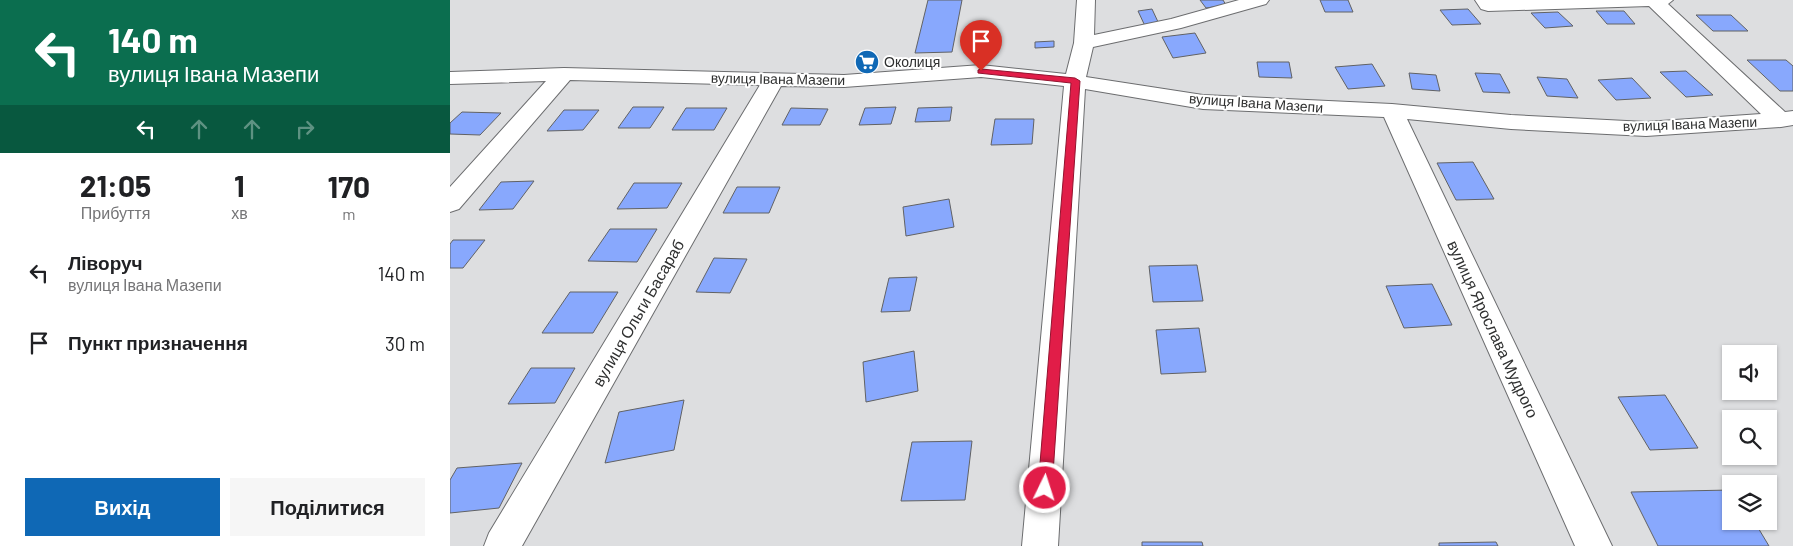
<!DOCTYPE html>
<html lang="uk">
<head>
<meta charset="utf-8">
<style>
  :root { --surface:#fff; --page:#f6f6f6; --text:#202124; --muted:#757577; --accent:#0f68b5 }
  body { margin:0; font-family:Barlow,sans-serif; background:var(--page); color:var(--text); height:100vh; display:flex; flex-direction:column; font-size:19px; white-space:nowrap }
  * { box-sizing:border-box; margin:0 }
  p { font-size:16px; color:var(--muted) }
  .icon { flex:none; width:28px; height:28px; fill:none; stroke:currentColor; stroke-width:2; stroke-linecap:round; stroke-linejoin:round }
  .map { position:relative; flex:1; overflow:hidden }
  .drawer { display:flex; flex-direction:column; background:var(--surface); width:450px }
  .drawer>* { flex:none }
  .hud { background:#0b6e4f; color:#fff; overflow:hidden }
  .tools { position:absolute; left:1272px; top:345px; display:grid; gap:10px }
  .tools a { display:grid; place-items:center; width:55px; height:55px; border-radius:0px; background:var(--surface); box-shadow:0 1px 4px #0004; font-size:25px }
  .pin { position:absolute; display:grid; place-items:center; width:42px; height:42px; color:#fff; margin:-51px -21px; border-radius:50% 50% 50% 0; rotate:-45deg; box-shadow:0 0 5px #0007 }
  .pin .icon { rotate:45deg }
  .me { position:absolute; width:55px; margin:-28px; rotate:4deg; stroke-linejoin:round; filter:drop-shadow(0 0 4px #0008) }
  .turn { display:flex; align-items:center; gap:18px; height:105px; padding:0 25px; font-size:22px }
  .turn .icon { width:65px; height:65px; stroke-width:2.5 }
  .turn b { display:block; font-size:35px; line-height:42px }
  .lanes { display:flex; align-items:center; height:48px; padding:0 25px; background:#0003; justify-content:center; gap:25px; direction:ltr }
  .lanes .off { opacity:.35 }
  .eta { display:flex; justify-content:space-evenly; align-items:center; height:85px; text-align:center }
  .eta b { font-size:30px; font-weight:700; line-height:35px }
  .action { display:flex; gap:10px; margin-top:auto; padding:10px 25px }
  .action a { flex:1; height:58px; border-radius:0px; background:var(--accent); color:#fff; font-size:20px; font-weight:700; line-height:58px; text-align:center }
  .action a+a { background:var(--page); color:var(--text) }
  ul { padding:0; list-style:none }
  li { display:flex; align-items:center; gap:15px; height:70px; padding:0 25px }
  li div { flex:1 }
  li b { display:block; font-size:19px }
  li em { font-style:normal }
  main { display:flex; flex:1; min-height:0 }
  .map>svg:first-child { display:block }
  .building { fill:#88a8fd; stroke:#616264 }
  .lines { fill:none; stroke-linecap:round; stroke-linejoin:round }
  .minor-casing { stroke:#6c6d6f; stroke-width:2 }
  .minor { fill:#fff; fill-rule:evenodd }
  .route { fill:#e11d48; stroke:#92132f }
  .labels { text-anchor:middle; stroke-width:4; stroke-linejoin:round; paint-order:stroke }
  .far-poi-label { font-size:14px; fill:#2f3030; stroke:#fff; text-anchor:start }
  .far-street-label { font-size:14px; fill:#2f3030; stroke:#fff }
  .street-label { font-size:16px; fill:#2f3030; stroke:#fff }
</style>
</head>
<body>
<main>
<section class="drawer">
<div class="hud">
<div class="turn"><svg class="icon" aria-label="left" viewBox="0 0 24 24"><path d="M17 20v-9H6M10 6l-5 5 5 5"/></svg><div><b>140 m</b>вулиця Івана Мазепи</div></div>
<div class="lanes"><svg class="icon" aria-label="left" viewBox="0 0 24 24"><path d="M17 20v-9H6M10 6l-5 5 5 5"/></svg><svg class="icon off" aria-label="ahead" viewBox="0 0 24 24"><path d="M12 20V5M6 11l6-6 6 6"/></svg><svg class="icon off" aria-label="ahead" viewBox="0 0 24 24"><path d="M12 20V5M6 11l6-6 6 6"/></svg><svg class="icon off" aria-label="right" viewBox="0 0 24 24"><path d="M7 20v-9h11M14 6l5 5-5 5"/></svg></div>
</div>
<div class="eta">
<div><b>21:05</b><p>Прибуття</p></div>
<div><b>1</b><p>хв</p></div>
<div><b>170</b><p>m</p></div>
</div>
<ul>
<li><svg class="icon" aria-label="left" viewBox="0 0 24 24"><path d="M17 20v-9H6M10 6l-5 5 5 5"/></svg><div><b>Ліворуч</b><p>вулиця Івана Мазепи</p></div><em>140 m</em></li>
<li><svg class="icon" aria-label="arrive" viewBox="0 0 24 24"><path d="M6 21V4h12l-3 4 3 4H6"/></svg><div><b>Пункт призначення</b></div><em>30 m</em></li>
</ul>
<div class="action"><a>Вихід</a><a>Поділитися</a></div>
</section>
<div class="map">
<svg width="1343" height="546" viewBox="0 0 1343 546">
  <rect width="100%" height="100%" fill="#dddee0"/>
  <!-- building -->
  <g class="building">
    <polygon points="478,0 512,0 502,52 465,53"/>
    <polygon points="750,0 773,0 776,5 756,8"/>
    <polygon points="870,0 898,0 903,12 875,12"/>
    <polygon points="702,9 709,24 695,26 688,11"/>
    <polygon points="1018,9 1031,24 1002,25 990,10"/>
    <polygon points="1146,11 1174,11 1185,24 1157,24"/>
    <polygon points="1108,12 1123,26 1095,28 1081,13"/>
    <polygon points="1246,15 1281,15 1298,31 1263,31"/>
    <polygon points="745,33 756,53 723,58 712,37"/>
    <polygon points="604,41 604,47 585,48 585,42"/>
    <polygon points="413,59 424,59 422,66 410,66"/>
    <polygon points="1297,60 1336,60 1343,66 1343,91 1330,91"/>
    <polygon points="807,62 839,62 842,78 809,77"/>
    <polygon points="922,64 935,86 898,89 885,67"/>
    <polygon points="1236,71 1263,95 1236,97 1210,72"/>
    <polygon points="959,73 986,75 990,91 962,89"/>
    <polygon points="1025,73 1050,74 1060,93 1033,92"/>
    <polygon points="1087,77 1117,79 1128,98 1097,96"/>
    <polygon points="1182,78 1201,98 1166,100 1148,80"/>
    <polygon points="183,107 214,107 200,128 168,128"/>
    <polygon points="446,107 441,124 409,125 415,108"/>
    <polygon points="502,107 500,121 465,122 468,108"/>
    <polygon points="236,108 277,108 264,130 222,130"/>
    <polygon points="341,108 378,109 370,125 332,125"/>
    <polygon points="114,110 149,110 133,130 97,131"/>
    <polygon points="12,112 51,113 30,135 0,134 0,123"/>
    <polygon points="545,119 584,119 582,144 541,145"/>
    <polygon points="1023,162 1044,199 1006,200 987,163"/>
    <polygon points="84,181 63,209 29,210 51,182"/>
    <polygon points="184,183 232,183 217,208 167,209"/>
    <polygon points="287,187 330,187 319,213 273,213"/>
    <polygon points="499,199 504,227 456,236 453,207"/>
    <polygon points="160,229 207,229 187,262 138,261"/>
    <polygon points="3,240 35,240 13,268 0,268 0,244"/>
    <polygon points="264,258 297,259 280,293 246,292"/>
    <polygon points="747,265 753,301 703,302 699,266"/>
    <polygon points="467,277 460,311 431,312 439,278"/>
    <polygon points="982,284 1002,325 954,328 936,286"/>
    <polygon points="120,292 168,292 143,333 92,333"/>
    <polygon points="749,328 756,372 711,374 706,330"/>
    <polygon points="464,351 468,391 416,402 413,362"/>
    <polygon points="81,368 125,368 105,403 58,404"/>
    <polygon points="1215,395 1248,448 1200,450 1168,397"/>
    <polygon points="234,400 224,450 155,463 169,412"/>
    <polygon points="522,441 515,500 451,501 462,442"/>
    <polygon points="72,463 49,508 0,513 0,480 7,468"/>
    <polygon points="1281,490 1281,521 1304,521 1319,546 1208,546 1181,492"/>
    <polygon points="692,542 752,542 753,546 692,546"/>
    <polygon points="1046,542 1048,546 989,546 989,543"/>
  </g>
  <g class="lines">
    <!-- minor casing -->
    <g class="minor-casing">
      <polygon id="minor" points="627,0 645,0 644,35 721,19 789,0 819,0 816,4 731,28 643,47 636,77 753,95 942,104 1061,115 1196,122 1311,114 1199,6 1038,11 1031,9 1025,0 1223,0 1218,4 1335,112 1343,111 1343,125 1331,127 1196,136 1061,129 957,119 1162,546 1125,546 934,117 753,109 635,89 608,546 572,546 614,86 531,77 394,87 331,86 72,546 34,546 39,533 310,85 120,80 9,209 0,212 0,187 96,81 0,84 0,72 114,68 394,75 531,65 616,74 624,43"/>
    </g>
    <!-- minor -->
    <use href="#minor" class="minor"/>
  </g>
  <!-- route -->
  <polygon class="route" points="531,69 625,78 630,81 602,488 600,493 595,495 590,493 588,488 621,83 528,73 528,70"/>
  <!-- icons -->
  <defs>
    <g id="supermarket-disc" transform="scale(1.25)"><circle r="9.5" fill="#0f68b5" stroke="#fff"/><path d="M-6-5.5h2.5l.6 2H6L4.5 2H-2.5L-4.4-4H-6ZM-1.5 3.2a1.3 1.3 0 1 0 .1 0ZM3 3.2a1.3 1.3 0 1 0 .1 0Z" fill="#fff"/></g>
  </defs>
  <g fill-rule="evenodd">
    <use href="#supermarket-disc" x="417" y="62"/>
  </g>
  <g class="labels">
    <!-- far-poi labels -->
    <g class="far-poi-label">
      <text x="434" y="67">Околиця</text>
    </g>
    <!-- far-street labels -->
    <g class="far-street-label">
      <text transform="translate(328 79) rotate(1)" y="5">вулиця Івана Мазепи</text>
      <text transform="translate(806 103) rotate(4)" y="5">вулиця Івана Мазепи</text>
      <text transform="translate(1240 124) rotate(-2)" y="5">вулиця Івана Мазепи</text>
    </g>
    <!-- street labels -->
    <g class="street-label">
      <text transform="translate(188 313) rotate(-60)" y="6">вулиця Ольги Басараб</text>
      <text transform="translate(1043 329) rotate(65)" y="6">вулиця Ярослава Мудрого</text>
    </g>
  </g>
</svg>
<div class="tools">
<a><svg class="icon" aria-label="sound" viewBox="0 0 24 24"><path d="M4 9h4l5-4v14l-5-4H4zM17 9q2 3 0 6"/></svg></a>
<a><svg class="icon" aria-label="search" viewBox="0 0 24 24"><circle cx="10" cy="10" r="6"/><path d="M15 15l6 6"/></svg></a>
<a><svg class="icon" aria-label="layers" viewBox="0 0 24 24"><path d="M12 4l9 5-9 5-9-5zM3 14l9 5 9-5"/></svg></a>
</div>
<div class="pin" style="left:531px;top:71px;background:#d93025"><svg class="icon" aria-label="arrive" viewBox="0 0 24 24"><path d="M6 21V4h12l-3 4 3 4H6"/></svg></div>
<svg class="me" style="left:595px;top:488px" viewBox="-20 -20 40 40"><circle r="17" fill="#e11d48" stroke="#fff" stroke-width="3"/><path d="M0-11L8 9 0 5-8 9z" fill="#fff"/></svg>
</div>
</main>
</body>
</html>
